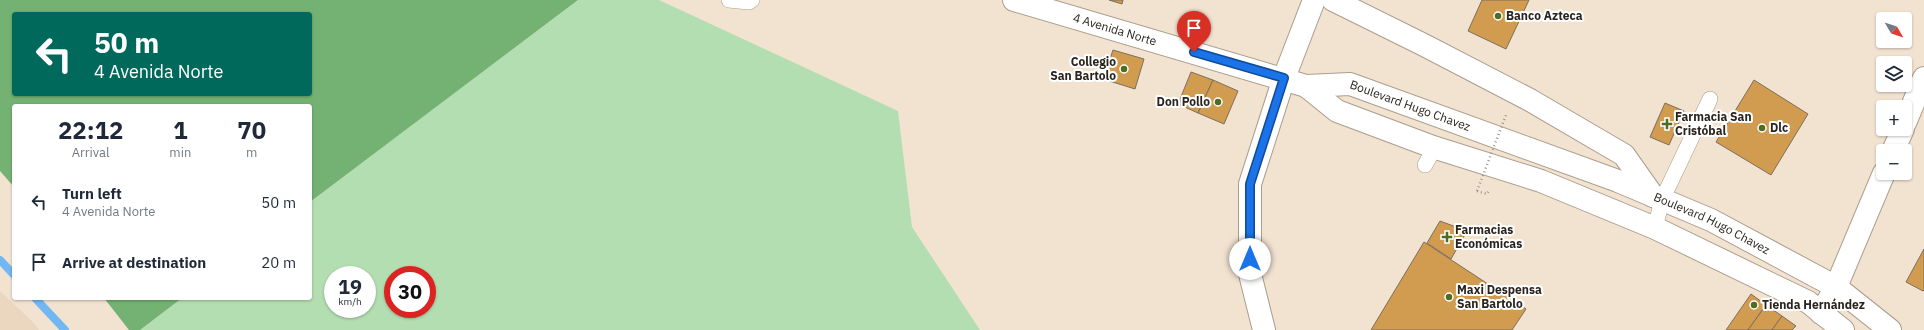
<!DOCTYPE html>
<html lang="en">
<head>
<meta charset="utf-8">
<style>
  :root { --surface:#fff; --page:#f2f2f3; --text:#1f2937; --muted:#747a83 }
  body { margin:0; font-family:"IBM Plex Sans",sans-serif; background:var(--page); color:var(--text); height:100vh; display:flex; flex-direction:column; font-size:15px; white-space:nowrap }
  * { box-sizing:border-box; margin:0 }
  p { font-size:13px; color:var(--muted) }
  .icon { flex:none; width:22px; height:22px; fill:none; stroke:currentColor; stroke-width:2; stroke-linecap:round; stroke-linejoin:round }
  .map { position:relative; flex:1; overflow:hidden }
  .details { position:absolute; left:12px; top:104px; width:300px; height:196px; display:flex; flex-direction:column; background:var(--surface); border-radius:4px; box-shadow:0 1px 3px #0004 }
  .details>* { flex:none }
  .top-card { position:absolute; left:12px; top:12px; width:300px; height:84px; border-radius:4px; box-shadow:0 1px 3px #0004; background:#00695c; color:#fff; overflow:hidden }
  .needle { width:26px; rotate:129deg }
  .buttons { position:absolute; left:1876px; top:12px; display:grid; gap:8px }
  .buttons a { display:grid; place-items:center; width:36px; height:36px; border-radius:4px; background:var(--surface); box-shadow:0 1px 3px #0004; font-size:20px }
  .speed { position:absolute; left:324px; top:266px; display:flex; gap:8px; font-size:20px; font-weight:700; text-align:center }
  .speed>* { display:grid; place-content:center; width:52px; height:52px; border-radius:50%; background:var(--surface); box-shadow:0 1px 3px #0004; line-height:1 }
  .speed small { font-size:10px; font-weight:400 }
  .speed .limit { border:6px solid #d22; background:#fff; color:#111 }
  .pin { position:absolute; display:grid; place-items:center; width:34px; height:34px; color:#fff; margin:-41px -17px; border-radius:50% 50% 50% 0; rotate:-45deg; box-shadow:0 0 4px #0007 }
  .pin .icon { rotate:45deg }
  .me { position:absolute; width:44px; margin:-22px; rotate:0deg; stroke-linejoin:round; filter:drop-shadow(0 0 3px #0008) }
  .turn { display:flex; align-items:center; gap:14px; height:84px; padding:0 16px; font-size:18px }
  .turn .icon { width:52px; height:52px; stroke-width:2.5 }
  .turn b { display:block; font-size:28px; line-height:34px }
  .eta { display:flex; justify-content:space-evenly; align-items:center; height:68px; text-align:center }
  .eta b { font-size:24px; font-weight:800; line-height:28px }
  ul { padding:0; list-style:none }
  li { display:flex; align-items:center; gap:12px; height:60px; padding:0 16px }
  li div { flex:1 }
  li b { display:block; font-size:15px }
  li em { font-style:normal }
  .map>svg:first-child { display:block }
  .built { fill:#ebd7bf }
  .green { fill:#b3deb1; fill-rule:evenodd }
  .forest { fill:#73b272; fill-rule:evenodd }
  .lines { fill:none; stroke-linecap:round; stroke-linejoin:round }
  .stream { stroke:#70b7f3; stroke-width:8 }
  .building { fill:#d19b50; stroke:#7c6f5f }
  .lane-casing { stroke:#ab9d8c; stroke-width:16 }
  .street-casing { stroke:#ab9d8c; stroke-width:24 }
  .primary-casing { stroke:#ab9d8c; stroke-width:24 }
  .path { stroke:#9f9487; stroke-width:2.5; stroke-dasharray:1 3; stroke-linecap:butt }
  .lane { stroke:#fff; stroke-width:15 }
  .street { stroke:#fff; stroke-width:22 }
  .primary { stroke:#fff; stroke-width:22 }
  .path-bridge { stroke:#9f9487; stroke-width:2.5; stroke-dasharray:1 3; stroke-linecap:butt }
  .route-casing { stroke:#114b97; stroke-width:10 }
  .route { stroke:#1a73e8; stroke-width:7 }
  .poi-dot { fill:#4b6d24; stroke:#fff; stroke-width:1.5 }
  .labels { text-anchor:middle; stroke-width:4; stroke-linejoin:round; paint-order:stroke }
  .poi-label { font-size:12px; font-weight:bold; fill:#2a241e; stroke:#fff; text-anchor:start }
  .street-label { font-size:12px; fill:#2a241e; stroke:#fff }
</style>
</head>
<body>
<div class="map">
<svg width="1924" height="330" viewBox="0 0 1924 330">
  <rect width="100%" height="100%" fill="#f2e3d1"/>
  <!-- built -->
  <polygon class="built" points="0,291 33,322 39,330 0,330"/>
  <!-- green -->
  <path class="green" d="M578 0H659L898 111 912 227 980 330H140L182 298H310V202ZM333 275H367V309H333ZM393 275H427V309H393Z"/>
  <!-- forest -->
  <g class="forest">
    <path d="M0 0H578L310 202V106H14V187L0 171ZM14 14H310V94H14Z"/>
    <polygon points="104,298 182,298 140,330 129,330"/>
  </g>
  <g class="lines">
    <!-- stream -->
    <g class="stream">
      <polyline points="0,260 14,275"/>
      <polyline points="35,298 65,330"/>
    </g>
  </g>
  <!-- building -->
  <g class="building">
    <polygon points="1109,0 1123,0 1122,4"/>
    <polygon points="1482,0 1529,0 1506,49 1468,31"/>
    <polygon points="1113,50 1144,59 1135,89 1103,79"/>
    <polygon points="1191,72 1213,80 1198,113 1178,104"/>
    <polygon points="1213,80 1238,91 1224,124 1198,113"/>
    <polygon points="1754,80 1808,114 1771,175 1716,142"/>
    <polygon points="1665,103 1684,111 1669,145 1650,137"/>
    <polygon points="1440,221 1467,231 1451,259 1427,243"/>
    <polygon points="1424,242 1526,309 1512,330 1371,330"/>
    <polygon points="1924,249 1924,290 1923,291 1906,282"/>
    <polygon points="1751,294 1766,305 1748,330 1726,330"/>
    <polygon points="1766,305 1782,316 1772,330 1748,330"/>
    <polygon points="1782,316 1796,326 1792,330 1772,330"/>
  </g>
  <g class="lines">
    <!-- lane casing -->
    <g class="lane-casing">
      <g id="lane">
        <polyline points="729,0 749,2 752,0"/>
        <polyline points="1425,165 1435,147"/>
        <polyline points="1655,228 1662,200 1710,99"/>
      </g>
    </g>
    <!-- street casing -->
    <g class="street-casing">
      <g id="street">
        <polyline points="1333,0 1424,45 1530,100 1624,155 1653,196"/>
        <polyline points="1905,123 1924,78"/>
        <polyline points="1893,151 1903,129"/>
        <polyline points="1821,313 1836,287 1884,173"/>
        <polyline points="1264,330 1250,274 1250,184 1284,78 1314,0"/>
      </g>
    </g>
    <!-- primary casing -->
    <g class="primary-casing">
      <g id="primary">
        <path id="s1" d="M1014 0 1306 86 1337 111 1433 147 1541 181 1655 228 1808 302 1843 330"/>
        <path id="s2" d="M1306 86 1350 84 1618 181 1711 220 1836 287 1890 330"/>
      </g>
    </g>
    <!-- path -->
    <polyline class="path" points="1477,191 1487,194 1489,190"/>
    <!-- lane -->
    <use href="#lane" class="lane"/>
    <!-- street -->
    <use href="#street" class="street"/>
    <!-- primary -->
    <use href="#primary" class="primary"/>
    <!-- path-bridge -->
    <polyline class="path-bridge" points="1477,191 1506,115"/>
  </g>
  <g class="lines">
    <!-- route casing -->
    <g class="route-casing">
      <polyline id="route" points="1194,52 1284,78 1250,184 1250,259"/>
    </g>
    <!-- route -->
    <use href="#route" class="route"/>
  </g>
  <!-- markers -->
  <g class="poi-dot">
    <circle cx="1498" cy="16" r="4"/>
    <circle cx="1124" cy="69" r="4"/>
    <circle cx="1218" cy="102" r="4"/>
    <path d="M1665 118h4v4h4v4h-4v4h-4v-4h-4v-4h4z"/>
    <circle cx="1762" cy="128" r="4"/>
    <path d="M1445 231h4v4h4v4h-4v4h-4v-4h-4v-4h4z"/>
    <circle cx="1449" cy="297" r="4"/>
    <circle cx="1754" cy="305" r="4"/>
  </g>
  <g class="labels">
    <!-- poi labels -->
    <g class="poi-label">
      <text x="1506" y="20">Banco Azteca</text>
      <text x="1116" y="66" text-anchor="end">Collegio<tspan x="1116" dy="14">San Bartolo</tspan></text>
      <text x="1210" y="106" text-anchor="end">Don Pollo</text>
      <text x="1675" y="121">Farmacia San<tspan x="1675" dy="14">Cristóbal</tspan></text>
      <text x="1770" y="132">Dlc</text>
      <text x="1455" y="234">Farmacias<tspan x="1455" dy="14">Económicas</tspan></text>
      <text x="1457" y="294">Maxi Despensa<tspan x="1457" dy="14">San Bartolo</tspan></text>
      <text x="1762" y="309">Tienda Hernández</text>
    </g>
    <!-- street labels -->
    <g class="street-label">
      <text dy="4" stroke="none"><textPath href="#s1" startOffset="105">4 Avenida Norte</textPath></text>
      <text dy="4" stroke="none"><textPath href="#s2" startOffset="108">Boulevard Hugo Chavez</textPath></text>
      <text dy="4" stroke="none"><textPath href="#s2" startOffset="432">Boulevard Hugo Chavez</textPath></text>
    </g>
  </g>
</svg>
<div class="buttons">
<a><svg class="needle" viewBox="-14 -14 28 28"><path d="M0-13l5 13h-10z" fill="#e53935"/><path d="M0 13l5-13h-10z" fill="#747a83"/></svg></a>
<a><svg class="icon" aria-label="layers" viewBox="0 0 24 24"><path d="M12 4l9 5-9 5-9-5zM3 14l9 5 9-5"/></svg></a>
<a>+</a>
<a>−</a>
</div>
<div class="speed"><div>19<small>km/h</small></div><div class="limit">30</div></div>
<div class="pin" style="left:1194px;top:52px;background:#d93025"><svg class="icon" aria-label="arrive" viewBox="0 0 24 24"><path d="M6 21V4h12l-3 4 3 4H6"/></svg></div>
<svg class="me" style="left:1250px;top:259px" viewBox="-20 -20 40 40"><circle r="19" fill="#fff"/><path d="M0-13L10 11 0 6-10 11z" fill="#1a73e8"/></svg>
<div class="top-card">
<div class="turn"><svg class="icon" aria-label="left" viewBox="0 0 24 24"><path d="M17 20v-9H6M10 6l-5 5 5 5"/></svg><div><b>50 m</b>4 Avenida Norte</div></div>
</div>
<section class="details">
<div class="eta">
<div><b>22:12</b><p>Arrival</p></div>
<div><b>1</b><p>min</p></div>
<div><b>70</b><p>m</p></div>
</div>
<ul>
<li><svg class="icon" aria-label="left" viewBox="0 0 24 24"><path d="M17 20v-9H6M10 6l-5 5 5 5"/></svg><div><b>Turn left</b><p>4 Avenida Norte</p></div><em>50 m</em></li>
<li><svg class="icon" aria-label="arrive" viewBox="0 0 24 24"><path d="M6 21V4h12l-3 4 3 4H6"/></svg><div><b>Arrive at destination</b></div><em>20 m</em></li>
</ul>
</section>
</div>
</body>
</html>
